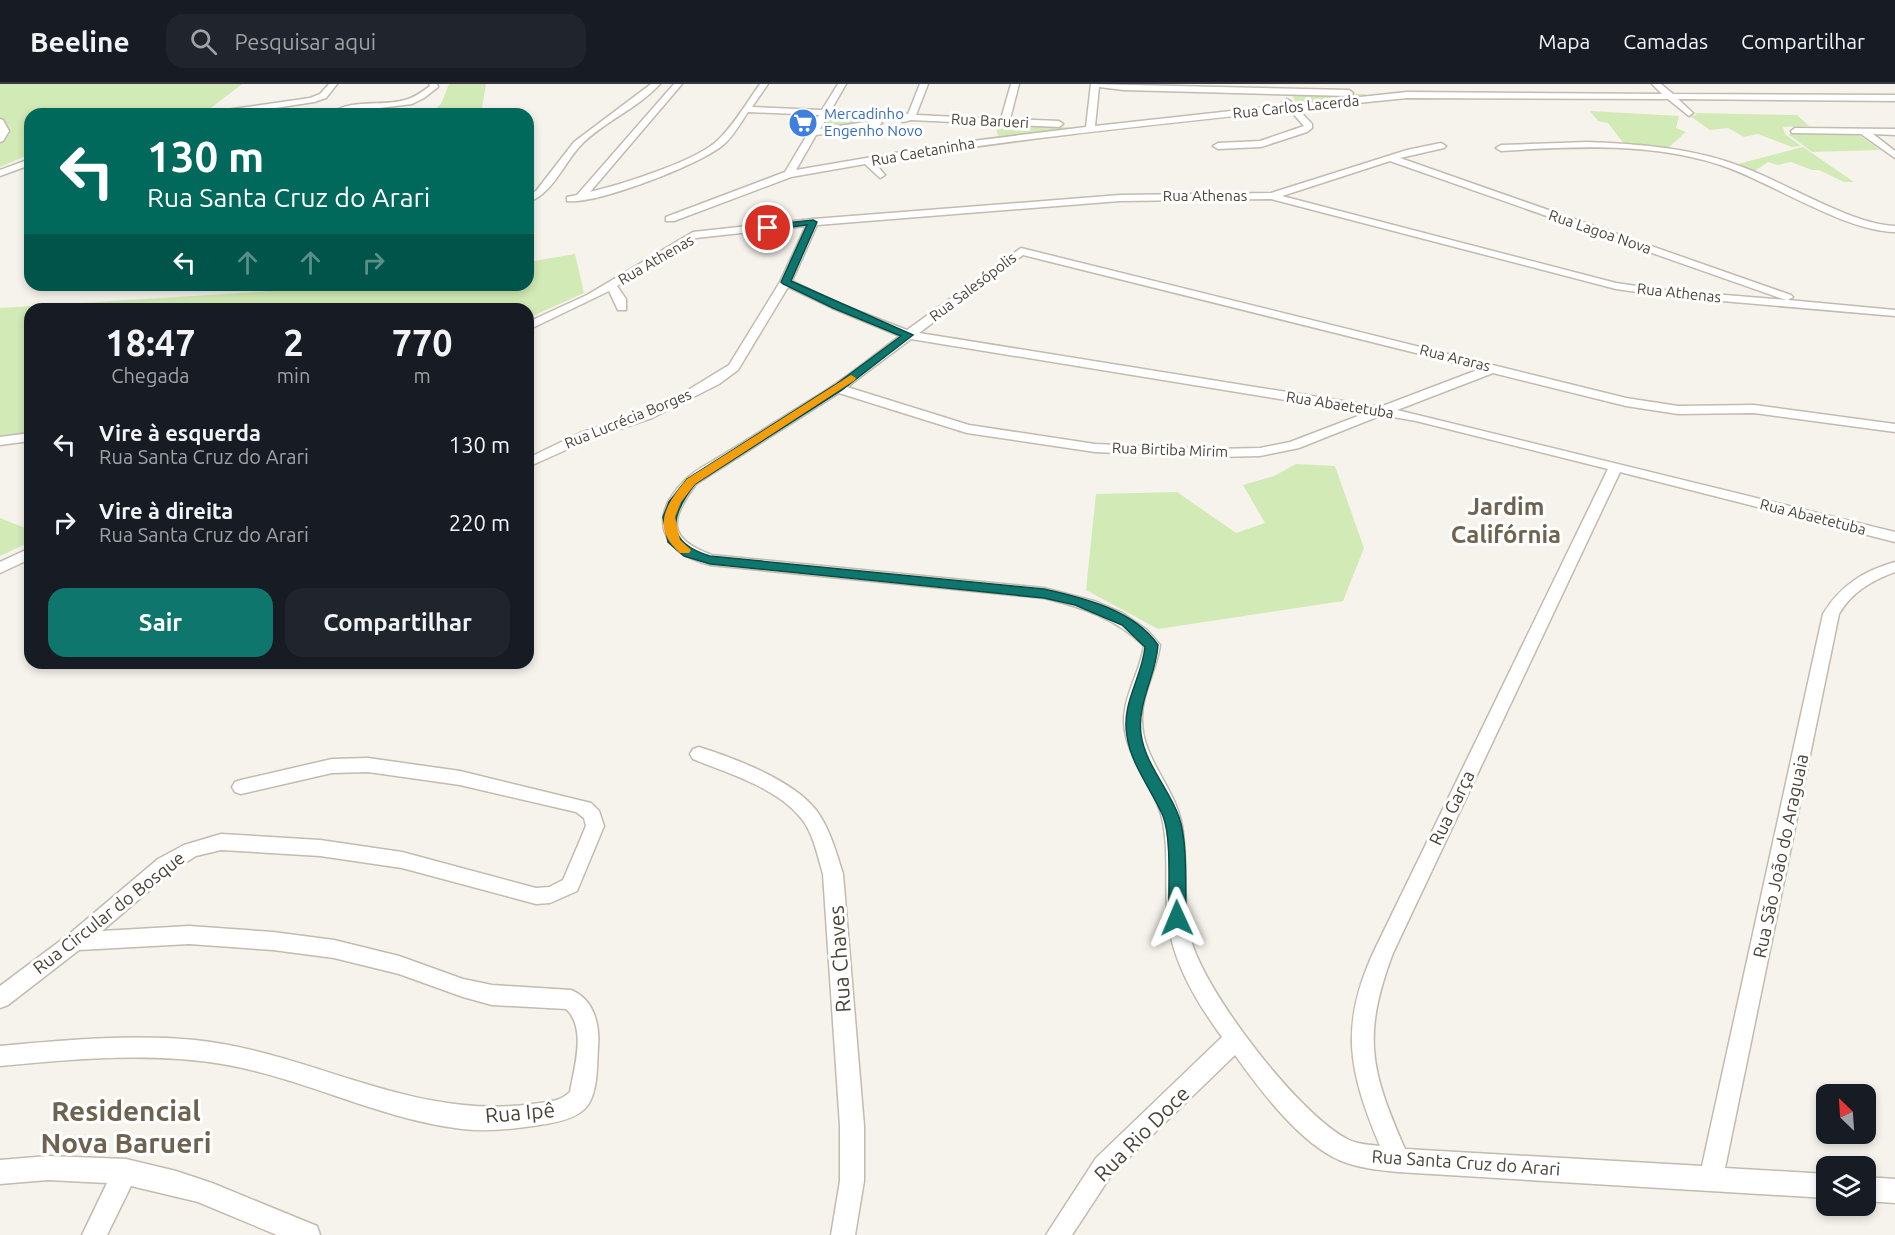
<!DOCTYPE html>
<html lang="pt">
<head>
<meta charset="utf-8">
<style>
  :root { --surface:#171b24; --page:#20242c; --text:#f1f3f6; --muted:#9ea1a6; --line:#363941; --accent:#0f766e }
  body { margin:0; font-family:Ubuntu,sans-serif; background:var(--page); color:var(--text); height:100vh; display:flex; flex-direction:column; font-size:22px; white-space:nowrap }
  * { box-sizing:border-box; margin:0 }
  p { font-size:20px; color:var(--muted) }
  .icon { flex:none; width:33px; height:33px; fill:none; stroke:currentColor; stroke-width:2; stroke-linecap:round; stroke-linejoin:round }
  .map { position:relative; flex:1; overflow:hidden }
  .side { position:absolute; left:24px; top:219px; width:510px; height:366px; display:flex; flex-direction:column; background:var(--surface); border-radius:18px; box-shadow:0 3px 9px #0003 }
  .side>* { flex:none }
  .banner { position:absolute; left:24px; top:24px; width:510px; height:183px; border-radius:18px; box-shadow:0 3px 9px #0003; background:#00695c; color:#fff; overflow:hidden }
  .needle { width:39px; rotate:335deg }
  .tools { position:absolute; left:1816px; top:1000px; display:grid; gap:12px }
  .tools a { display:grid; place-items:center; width:60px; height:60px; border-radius:12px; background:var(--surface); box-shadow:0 3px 9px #0003; font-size:30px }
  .pin { position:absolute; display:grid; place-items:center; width:51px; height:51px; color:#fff; margin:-26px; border:3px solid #fff; border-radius:50%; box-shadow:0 2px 6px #0007 }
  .me { position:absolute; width:66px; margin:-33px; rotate:359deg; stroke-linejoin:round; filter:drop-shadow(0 0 4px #0008) }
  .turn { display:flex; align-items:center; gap:21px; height:126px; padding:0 24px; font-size:27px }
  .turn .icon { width:78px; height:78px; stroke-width:2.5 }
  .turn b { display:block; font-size:42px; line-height:51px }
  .lanes { display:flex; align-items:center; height:57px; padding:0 24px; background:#0003; justify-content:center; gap:30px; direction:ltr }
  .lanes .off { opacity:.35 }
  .eta { display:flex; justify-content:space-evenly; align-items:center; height:102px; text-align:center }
  .eta b { font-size:36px; font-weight:700; line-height:42px }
  .action { display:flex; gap:12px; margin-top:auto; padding:12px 24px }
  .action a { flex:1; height:69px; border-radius:18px; background:var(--accent); color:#fff; font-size:24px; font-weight:700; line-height:69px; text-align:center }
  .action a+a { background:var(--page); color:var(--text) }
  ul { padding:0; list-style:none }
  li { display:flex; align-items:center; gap:18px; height:78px; padding:0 24px }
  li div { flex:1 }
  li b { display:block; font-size:22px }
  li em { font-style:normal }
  header { display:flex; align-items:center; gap:36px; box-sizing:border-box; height:84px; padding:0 30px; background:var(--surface); border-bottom:2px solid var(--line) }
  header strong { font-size:28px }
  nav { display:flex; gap:33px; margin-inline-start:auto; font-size:21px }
  .search { width:420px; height:54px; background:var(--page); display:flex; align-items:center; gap:15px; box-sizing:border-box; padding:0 21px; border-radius:18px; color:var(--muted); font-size:22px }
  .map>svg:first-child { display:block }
  .green { fill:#d2eab5 }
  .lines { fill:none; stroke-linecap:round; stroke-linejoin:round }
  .street-casing { stroke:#c2bbae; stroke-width:3 }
  .street { fill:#fff; fill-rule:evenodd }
  .route { fill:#0f766e; stroke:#0a4d48; stroke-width:1.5 }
  .slow { fill:#f59e0b }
  .labels { text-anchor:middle; stroke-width:6; stroke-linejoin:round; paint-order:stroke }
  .far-street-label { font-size:15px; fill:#4b4439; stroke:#fff }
  .far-shop-label { font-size:15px; fill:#366cbe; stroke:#fff; text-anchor:start }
  .street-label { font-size:18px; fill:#4b4439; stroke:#fff }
  .near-street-label { font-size:21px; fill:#4b4439; stroke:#fff }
  .district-label { font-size:24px; font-weight:bold; fill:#6e6250; stroke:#fff }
  .near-district-label { font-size:28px; font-weight:bold; fill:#6e6250; stroke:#fff }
</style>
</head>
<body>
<header>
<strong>Beeline</strong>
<div class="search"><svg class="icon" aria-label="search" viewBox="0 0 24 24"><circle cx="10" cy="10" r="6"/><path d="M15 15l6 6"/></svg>Pesquisar aqui</div>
<nav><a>Mapa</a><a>Camadas</a><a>Compartilhar</a></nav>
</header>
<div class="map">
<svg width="1895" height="1151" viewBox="0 0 1895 1151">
  <rect width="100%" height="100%" fill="#f6f3ec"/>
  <!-- green -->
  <g class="green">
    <polygon points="0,0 242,0 203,30 30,30 30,70 0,83"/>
    <polygon points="449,0 486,0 481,30 429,30 441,20"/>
    <polygon points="1291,9 1364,10 1368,12 1297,20"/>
    <polygon points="1590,27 1679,32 1676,44 1686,48 1668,64 1651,61 1625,61 1608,39 1598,37"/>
    <polygon points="1694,29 1797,31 1809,42 1783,43 1785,50 1801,62 1792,63 1758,50 1744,53 1728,44 1710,46 1690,32 1697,31"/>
    <polygon points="830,31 878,34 881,35 877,37 820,47"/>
    <polygon points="992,40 1080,44 998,52 996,44"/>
    <polygon points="1856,49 1880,66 1812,68 1788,50"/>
    <polygon points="1803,63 1854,98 1844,98 1819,86 1812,86 1791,78 1778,81 1768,78 1753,88 1734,81"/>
    <polygon points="575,170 584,209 528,234 528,225 30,225 30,351 0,355 0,224 367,201 528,201 528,178"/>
    <polygon points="1296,380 1335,382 1364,464 1343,517 1158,545 1086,506 1096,410 1177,408 1236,449 1265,439 1243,401 1274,392"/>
    <polygon points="0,434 30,446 30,458 0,472"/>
  </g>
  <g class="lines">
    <!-- street casing -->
    <g class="street-casing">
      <g id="street">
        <polygon points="329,0 337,0 326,14 314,18 236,30 215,30 219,27 310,14 320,10"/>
        <path d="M429 0H437L438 3 424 14 412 20 330 30C351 14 380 23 405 16 414 14 422 8 430 2Z"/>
        <path d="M651 0H660C637 25 605 37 582 60 564 78 553 110 528 118V111L536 107 574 58Z"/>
        <path d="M674 0H682L590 108C620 101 697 77 718 56 734 41 747 18 760 0H768L752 23 822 26 838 0H846L831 26 908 30 920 0H928L916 31 1001 35 1011 0H1019L1010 35 1059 37 1063 40 1059 43 911 36 903 38 899 35 828 32 820 45 878 36 882 39 878 42 816 51 796 86 948 60 1086 43 1091 0 1349 6 1353 9 1349 12 1124 6 1099 3 1095 42 1285 21 1283 18 1287 15 1294 20 1407 8 1662 10 1652 0H1661L1673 10 1895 11V17L1678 15 1693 29 1689 32 1668 15 1407 14 1298 25 1312 40V44L1307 48 1261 63 1218 65 1213 62 1218 59 1260 57 1304 42 1290 26C1150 41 1012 55 874 78L885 91 880 94 865 80 791 93 674 137H666V133L785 88 819 31 748 28C741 38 733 53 723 61 701 80 596 121 567 117V113L577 111Z"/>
        <polygon points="0,35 3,36 9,47 3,57 0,58"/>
        <polygon points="1795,44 1895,45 1895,51 1873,50 1895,67 1895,74 1861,50 1792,49 1791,47"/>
        <path d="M1587 58C1640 60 1695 64 1745 84 1787 100 1853 141 1895 142V148C1846 147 1777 102 1729 84 1657 58 1576 62 1501 67L1496 64 1501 61Z"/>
        <path d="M1441 59 1446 62 1444 64 1400 74 1791 211 1793 213 1788 216 1895 226V232L1664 212 1616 205 1271 115 1120 117 817 141 792 197 840 220 907 246 1021 164 1626 314 1678 322 1754 321 1895 340V348L1754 329 1678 330 1626 322 1493 289 1397 326 1895 448V458L1620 388 1393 869C1362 952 1370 985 1405 1065L1702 1082 1823 530C1840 502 1863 487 1895 478V488C1871 497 1852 508 1839 530L1725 1084 1827 1090V1114L1398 1088C1378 1086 1358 1084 1339 1076 1299 1058 1260 1006 1235 971L1112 1090 1072 1151H1046L1096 1074 1222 953C1195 916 1169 873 1167 825 1165 796 1169 764 1162 734 1154 700 1125 674 1124 637 1124 611 1140 588 1144 562 1116 534 1081 523 1044 514L710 481C660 468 647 433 686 395 696 385 712 378 724 370 757 350 789 329 822 309 849 292 874 271 900 252L832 224 788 203 738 286 719 300 652 334 590 355 528 383V374L580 349 642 328 680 311 729 281 780 198 806 142 696 154 617 202 626 215V226H618L609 207 528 246V238L587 211 693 148 813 135 1120 111 1271 109 1407 66ZM1390 77 1783 215 1786 216 1664 206 1616 199 1282 112ZM1023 171 1480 285 1380 323 919 249ZM911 255 1366 329 1290 358 1260 364 1215 365 1095 360 969 341 847 303ZM839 309 967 349 1095 368 1215 373 1260 372 1299 364 1382 331 1416 337 1608 385 1376 863C1339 940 1348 986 1380 1062 1370 1061 1358 1060 1349 1056 1299 1031 1208 912 1192 859 1180 820 1190 777 1181 737 1173 701 1142 674 1142 636 1141 610 1157 586 1160 561L1147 546 1122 529 1094 517 1044 504 712 471C666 454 670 436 696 400Z"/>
        <polygon points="30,75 30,81 0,92 0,86"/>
        <polygon points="30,349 30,357 0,361 0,353"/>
        <polygon points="30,464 30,475 0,489 0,478"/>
        <path d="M699 663C734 674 793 696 816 726 830 745 836 768 843 790L864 1042V1097L855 1151H831L840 1097V1042L823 790C818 773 814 753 804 738 780 704 729 690 693 675L690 670 693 665Z"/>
        <path d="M368 674 460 687 591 719 599 727 604 742 577 807 550 819 536 820 402 784 320 772 221 766 196 772 172 787 102 847 189 842 273 848 334 856 399 872 463 895 492 901 571 906C594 915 600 941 598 963 597 980 598 1006 588 1021 578 1035 555 1039 539 1041 514 1045 488 1048 462 1045 379 1035 304 994 222 980 148 968 73 975 0 982V962C65 956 130 950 195 956 311 968 413 1037 532 1020 546 1018 560 1018 570 1008 574 984 587 944 566 925L492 921 463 913 399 890 334 874 273 866 189 860 79 866 8 921 0 924V902L68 851 158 775 184 761 221 750 320 756 402 768 536 804 549 803 563 796 586 742 584 734 576 728 460 701 368 688 332 689 241 710 235 708 232 703 235 698 241 696 332 675Z"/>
        <polygon points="48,1072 126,1075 176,1087 212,1099 317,1142 320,1151 277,1151 198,1118 131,1102 107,1151 82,1151 107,1099 48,1096 0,1100 0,1076"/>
        <polygon points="1866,1093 1895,1095 1895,1119 1866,1117"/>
      </g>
    </g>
    <!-- street -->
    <use href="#street" class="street"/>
  </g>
  <!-- route -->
  <path class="route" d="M813 136 817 138 791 197 913 251 842 306 695 400C670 432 664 458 710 472L1044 505C1084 514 1134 526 1158 561 1156 592 1137 618 1141 650 1145 680 1169 705 1179 733 1188 758 1185 806 1186 834L1183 839 1177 841 1171 839 1169 834C1168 807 1172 755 1163 732 1152 706 1131 681 1127 652 1121 619 1142 594 1145 563L1122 541 1075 521 1044 514 710 480 684 472 668 458 663 433 669 418 687 395 835 301 901 252 833 224 783 200 781 198 807 141 768 146 764 144 768 141Z"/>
  <!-- slow -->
  <path class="slow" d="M851 291 856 294 855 296 695 400 681 418 675 433 680 456 691 466 689 469H680C650 443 667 419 687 395Z"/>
  <!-- icons -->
  <defs>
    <g id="supermarket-disc" transform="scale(1.5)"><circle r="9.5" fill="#3f7fe0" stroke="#fff"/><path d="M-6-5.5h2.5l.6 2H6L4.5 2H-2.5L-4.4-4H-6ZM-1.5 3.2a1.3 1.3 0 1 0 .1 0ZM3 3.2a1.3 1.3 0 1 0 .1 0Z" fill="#fff"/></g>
  </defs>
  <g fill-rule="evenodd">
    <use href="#supermarket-disc" x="803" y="39"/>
  </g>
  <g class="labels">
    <!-- far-street labels -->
    <g class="far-street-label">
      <text transform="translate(1296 23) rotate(-6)" y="5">Rua Carlos Lacerda</text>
      <text transform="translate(990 37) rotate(3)" y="5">Rua Barueri</text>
      <text transform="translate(923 68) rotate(-10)" y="5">Rua Caetaninha</text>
      <text x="1205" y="117">Rua Athenas</text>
      <text transform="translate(1600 148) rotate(19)" y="5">Rua Lagoa Nova</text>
      <text transform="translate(656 176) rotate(-30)" y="5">Rua Athenas</text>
      <text transform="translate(973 203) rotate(-37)" y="5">Rua Salesópolis</text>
      <text transform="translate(1679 209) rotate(6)" y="5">Rua Athenas</text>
      <text transform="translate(1455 274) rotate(14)" y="5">Rua Araras</text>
      <text transform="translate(1340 321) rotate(9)" y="5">Rua Abaetetuba</text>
      <text transform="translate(628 335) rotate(-22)" y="5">Rua Lucrécia Borges</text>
      <text transform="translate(1170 366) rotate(2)" y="5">Rua Birtiba Mirim</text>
      <text transform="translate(1813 433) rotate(14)" y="5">Rua Abaetetuba</text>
    </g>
    <!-- far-shop labels -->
    <g class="far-shop-label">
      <text x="824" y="35">Mercadinho<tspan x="824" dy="17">Engenho Novo</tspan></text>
    </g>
    <!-- street labels -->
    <g class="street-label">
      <text transform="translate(1452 724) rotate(-64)" y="6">Rua Garça</text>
      <text transform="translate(1781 772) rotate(-78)" y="6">Rua São João do Araguaia</text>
      <text transform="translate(109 829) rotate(-38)" y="6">Rua Circular do Bosque</text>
      <text transform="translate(1466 1079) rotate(4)" y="6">Rua Santa Cruz do Arari</text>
    </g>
    <!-- near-street labels -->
    <g class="near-street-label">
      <text transform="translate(840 875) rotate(-94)" y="7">Rua Chaves</text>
      <text transform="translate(520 1029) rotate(-5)" y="7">Rua Ipê</text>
      <text transform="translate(1142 1050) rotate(-45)" y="7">Rua Rio Doce</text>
    </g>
    <!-- district labels -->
    <g class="district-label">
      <text x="1506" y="431">Jardim<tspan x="1506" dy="28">Califórnia</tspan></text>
    </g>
    <!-- near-district labels -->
    <g class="near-district-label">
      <text x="126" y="1037">Residencial<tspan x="126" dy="32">Nova Barueri</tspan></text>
    </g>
  </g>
</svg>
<div class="tools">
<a><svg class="needle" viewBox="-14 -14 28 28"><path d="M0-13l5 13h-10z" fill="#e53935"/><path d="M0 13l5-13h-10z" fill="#9ea1a6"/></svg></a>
<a><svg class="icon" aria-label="layers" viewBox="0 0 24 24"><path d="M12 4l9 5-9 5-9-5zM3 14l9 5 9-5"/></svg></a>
</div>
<div class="pin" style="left:768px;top:144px;background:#d93025"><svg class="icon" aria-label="arrive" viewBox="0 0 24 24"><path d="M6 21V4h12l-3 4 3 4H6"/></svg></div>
<svg class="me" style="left:1177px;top:834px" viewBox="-20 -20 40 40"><path d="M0-17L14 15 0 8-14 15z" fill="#0f766e" stroke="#fff" stroke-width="4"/></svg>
<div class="banner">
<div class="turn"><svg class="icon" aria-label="left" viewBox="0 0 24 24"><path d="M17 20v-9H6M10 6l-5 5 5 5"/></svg><div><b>130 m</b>Rua Santa Cruz do Arari</div></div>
<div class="lanes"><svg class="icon" aria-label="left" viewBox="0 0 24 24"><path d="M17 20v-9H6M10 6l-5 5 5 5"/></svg><svg class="icon off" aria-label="ahead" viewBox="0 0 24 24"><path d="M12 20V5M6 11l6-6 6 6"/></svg><svg class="icon off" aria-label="ahead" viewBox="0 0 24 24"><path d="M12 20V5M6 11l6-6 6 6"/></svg><svg class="icon off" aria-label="right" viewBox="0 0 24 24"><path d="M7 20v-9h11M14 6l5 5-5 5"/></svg></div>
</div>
<section class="side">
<div class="eta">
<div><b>18:47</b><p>Chegada</p></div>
<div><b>2</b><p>min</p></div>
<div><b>770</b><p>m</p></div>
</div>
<ul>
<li><svg class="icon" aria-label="left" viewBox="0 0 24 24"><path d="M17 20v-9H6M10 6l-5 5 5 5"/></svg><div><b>Vire à esquerda</b><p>Rua Santa Cruz do Arari</p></div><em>130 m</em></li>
<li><svg class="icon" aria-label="right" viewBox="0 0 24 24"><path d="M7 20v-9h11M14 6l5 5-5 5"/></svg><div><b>Vire à direita</b><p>Rua Santa Cruz do Arari</p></div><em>220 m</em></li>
</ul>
<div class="action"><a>Sair</a><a>Compartilhar</a></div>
</section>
</div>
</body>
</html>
